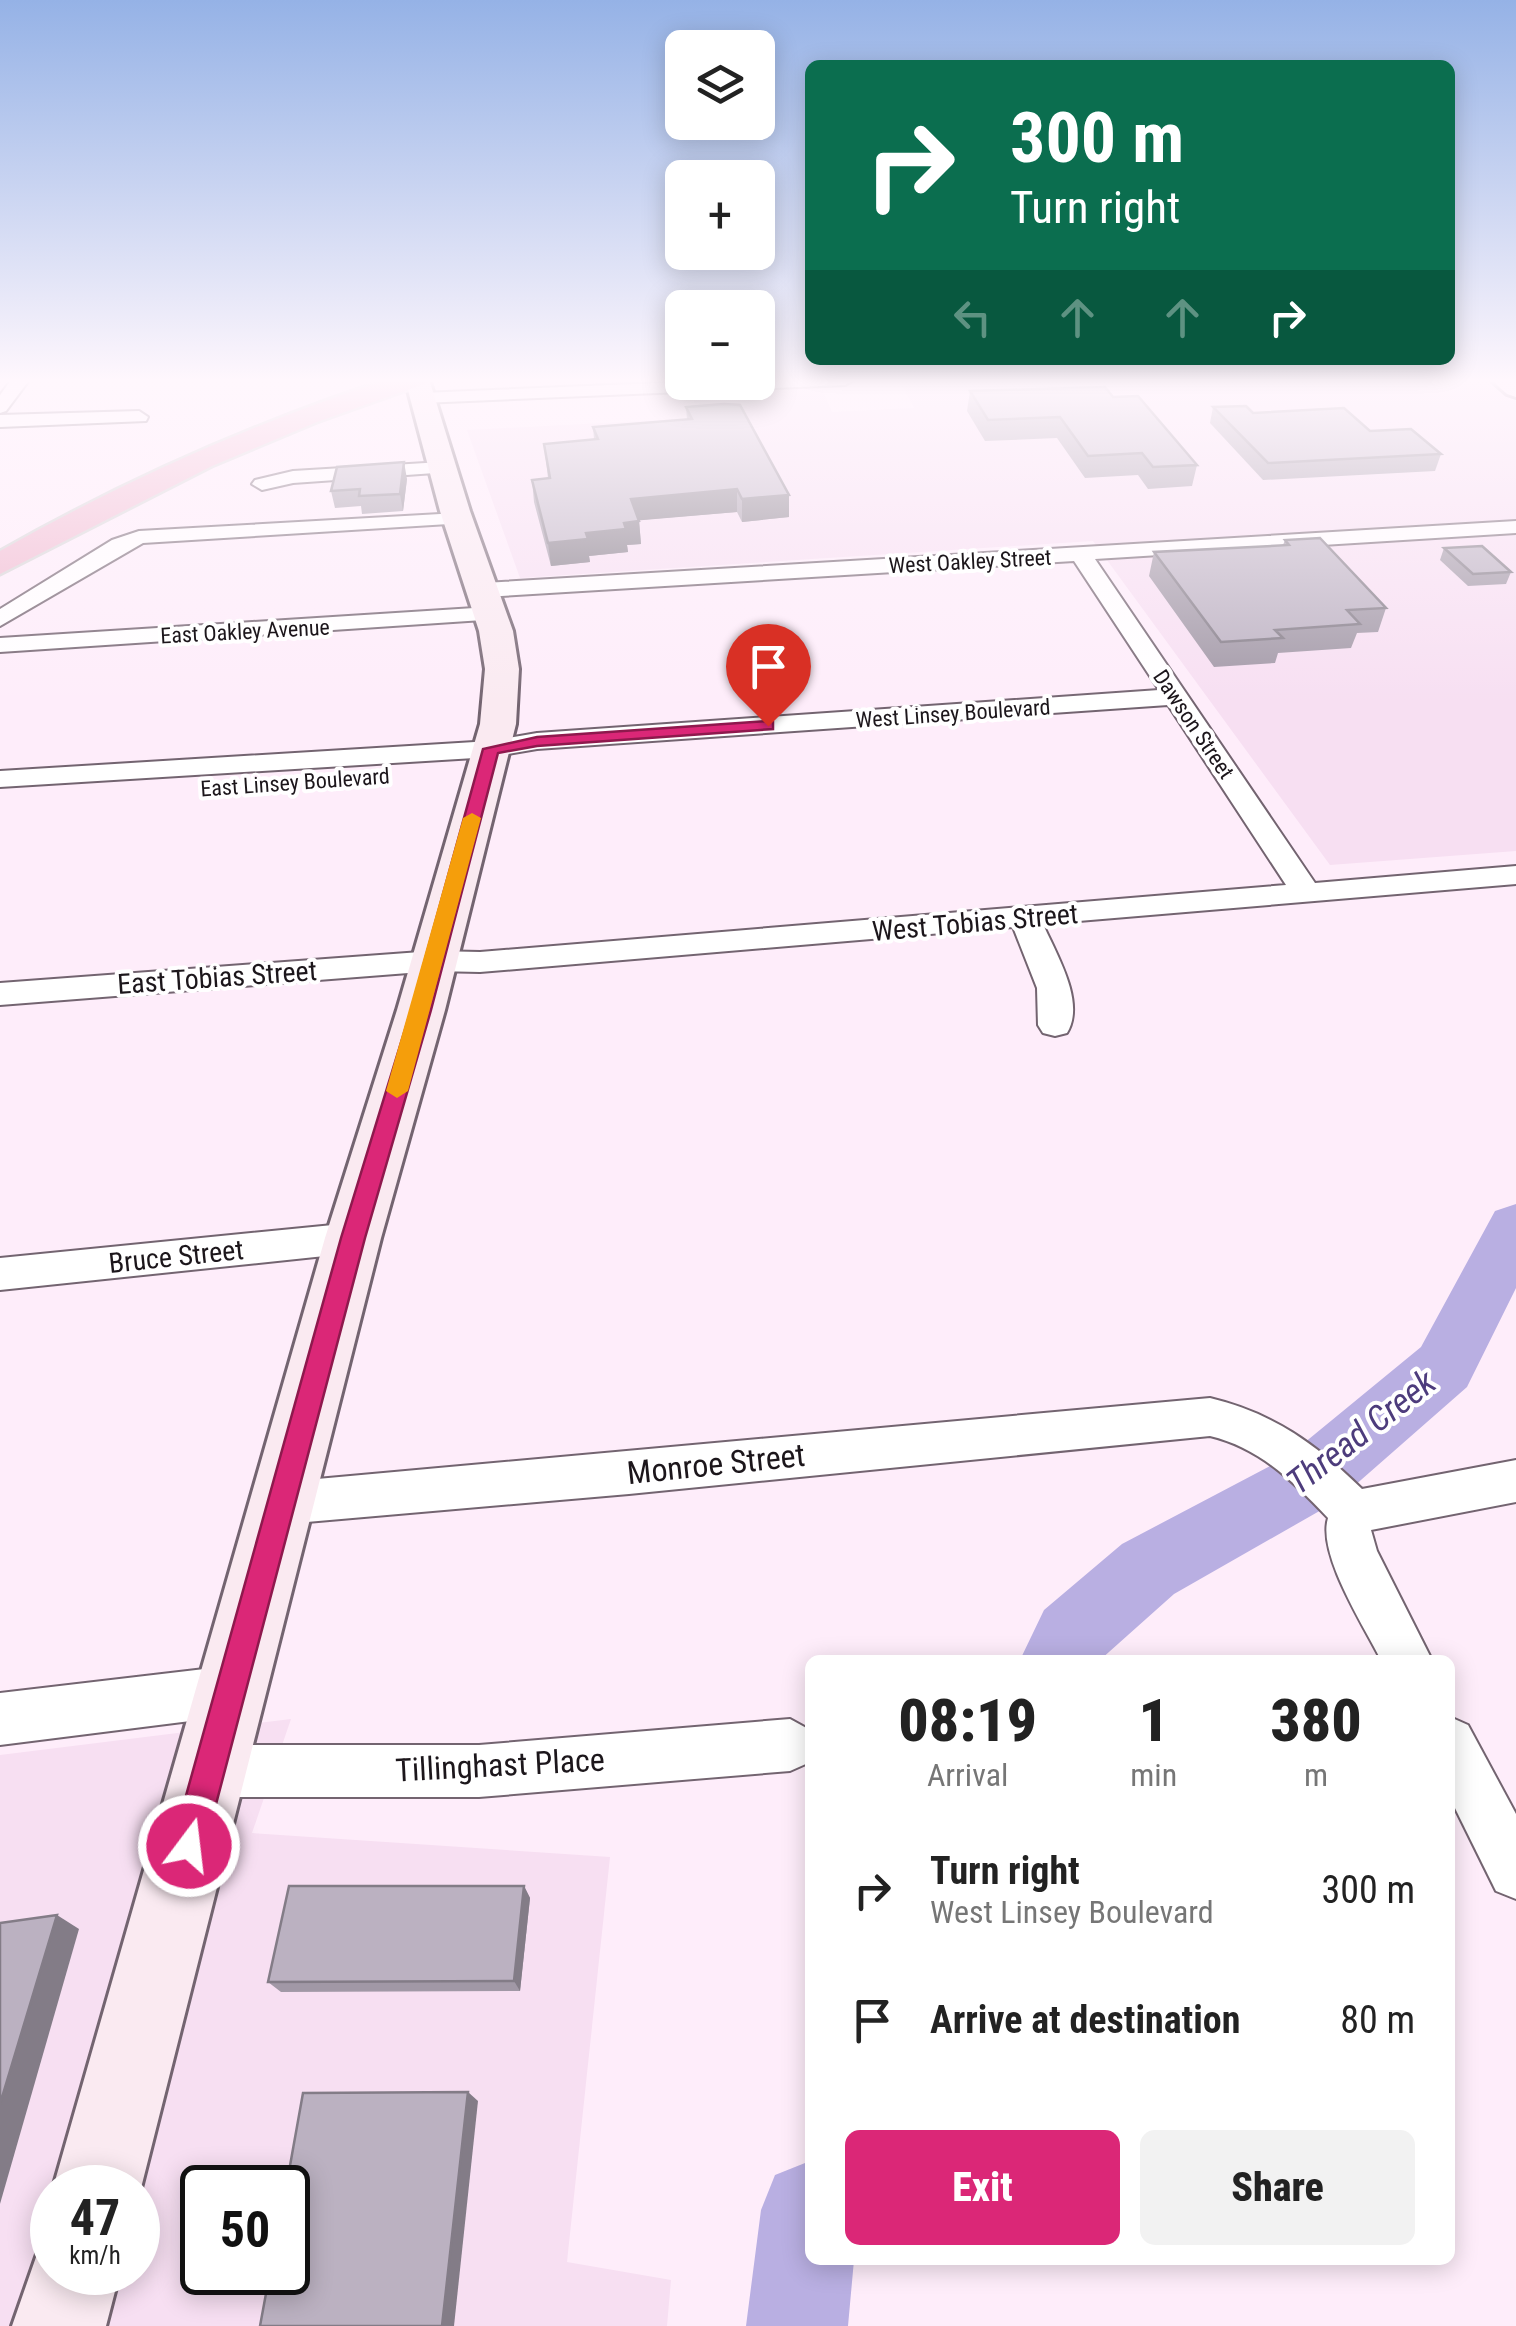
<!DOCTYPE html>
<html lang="en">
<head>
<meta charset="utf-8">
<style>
  :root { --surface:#fff; --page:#f2f2f2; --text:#222; --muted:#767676; --accent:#db2777 }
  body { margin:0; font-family:"Roboto Condensed",sans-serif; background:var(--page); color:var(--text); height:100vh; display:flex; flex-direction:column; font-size:38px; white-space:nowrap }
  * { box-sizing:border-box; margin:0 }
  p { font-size:32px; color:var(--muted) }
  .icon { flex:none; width:55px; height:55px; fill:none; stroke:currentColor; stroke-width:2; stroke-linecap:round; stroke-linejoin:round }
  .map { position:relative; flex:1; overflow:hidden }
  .drawer { position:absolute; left:805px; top:1655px; width:650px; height:610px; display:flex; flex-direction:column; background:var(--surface); border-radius:15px; box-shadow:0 5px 25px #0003 }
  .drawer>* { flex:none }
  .guide { position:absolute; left:805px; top:60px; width:650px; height:305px; border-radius:15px; box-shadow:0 5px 25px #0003; background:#0b6e4f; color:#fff; overflow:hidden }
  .buttons { position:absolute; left:665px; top:30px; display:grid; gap:20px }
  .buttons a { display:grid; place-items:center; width:110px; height:110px; border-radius:15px; background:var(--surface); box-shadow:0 5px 25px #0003; font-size:50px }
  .speed { position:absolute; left:30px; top:2165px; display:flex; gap:20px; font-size:50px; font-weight:700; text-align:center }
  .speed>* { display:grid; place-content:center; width:130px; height:130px; border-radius:50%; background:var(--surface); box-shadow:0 5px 25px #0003; line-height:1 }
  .speed small { font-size:25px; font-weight:400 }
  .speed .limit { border:5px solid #111; border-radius:15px; background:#fff; color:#111 }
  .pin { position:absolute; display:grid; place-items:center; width:85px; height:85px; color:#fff; margin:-102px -42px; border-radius:50% 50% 50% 0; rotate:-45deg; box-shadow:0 0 10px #0007 }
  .pin .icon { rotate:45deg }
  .me { position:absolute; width:110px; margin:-55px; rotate:15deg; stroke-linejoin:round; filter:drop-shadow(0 0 8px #0008) }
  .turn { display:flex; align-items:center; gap:35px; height:210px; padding:0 40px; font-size:45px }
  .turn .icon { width:130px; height:130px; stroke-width:2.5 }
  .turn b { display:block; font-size:70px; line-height:85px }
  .lanes { display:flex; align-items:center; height:95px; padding:0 40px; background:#0003; justify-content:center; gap:50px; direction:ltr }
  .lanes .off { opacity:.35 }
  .eta { display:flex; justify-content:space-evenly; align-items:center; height:170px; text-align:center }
  .eta b { font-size:60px; font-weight:800; line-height:70px }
  .cta { display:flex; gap:20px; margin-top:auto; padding:20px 40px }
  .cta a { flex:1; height:115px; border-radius:15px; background:var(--accent); color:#fff; font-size:40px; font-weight:800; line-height:115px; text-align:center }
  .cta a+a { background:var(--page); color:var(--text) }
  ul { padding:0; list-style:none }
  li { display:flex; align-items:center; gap:30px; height:130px; padding:0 40px }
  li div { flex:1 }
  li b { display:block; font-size:38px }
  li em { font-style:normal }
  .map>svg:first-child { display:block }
  .built { fill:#f7dff2; fill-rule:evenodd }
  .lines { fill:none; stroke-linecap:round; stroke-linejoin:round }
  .river { fill:#b9afe2; fill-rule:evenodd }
  .street-casing { stroke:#736470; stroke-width:4 }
  .secondary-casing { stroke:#736470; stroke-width:6 }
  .highway-casing { stroke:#d6d5d6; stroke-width:5 }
  .street { fill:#fff; fill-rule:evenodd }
  .secondary { fill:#faeaf1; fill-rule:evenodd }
  .highway { fill:#f0b9cf; fill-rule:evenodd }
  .wall { fill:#a198a6 }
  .shaded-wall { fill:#837c87 }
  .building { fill:#bbb1c1; stroke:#837c87; stroke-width:2.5 }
  .route { fill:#db2777; stroke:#8e194d; stroke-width:2.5 }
  .slow { fill:#f59e0b }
  .labels { text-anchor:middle; stroke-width:8; stroke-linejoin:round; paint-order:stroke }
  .far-street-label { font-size:22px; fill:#1c161b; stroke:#fff }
  .street-label { font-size:28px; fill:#1c161b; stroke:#fff }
  .near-street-label { font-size:32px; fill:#1c161b; stroke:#fff }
  .near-water-label { font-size:35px; font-style:italic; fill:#4d3c7c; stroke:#fff }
</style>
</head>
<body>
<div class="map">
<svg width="1516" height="2326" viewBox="0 0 1516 2326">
  <rect width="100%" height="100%" fill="#feedfa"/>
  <!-- built -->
  <g class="built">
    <polygon points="899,379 1485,379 1516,401 1516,851 1330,865 1093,541 520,578 467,430 700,418 691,393 821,386 832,412 914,408"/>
    <path d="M291 1719 252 1833 610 1857 567 2262 671 2280 667 2326H0V1755ZM52 2188H138V2272H52ZM202 2188H288V2272H202Z"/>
  </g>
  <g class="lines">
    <!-- river -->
    <g class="river">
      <polygon points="1516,1204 1516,1288 1467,1387 1337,1501 1174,1594 1100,1660 1020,1660 1044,1610 1122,1544 1287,1457 1421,1347 1495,1211"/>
      <polygon points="810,2161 810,2260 854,2260 848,2326 746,2326 761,2210 775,2175"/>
    </g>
    <!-- street casing -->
    <g class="street-casing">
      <g id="street">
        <polygon points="12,379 30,379 6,411 0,413 0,395"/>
        <polygon points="758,379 854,380 845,385 422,403 413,398 422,393 682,382 758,382"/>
        <polygon points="139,411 148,417 146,421 0,427 0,415"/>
        <polygon points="442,462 452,468 449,472 293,483 262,490 252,484 255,480 293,471"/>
        <polygon points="458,513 469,519 465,523 143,543 0,626 0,609 112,540 139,531"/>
        <path d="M1516 521V533L1095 559 1315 883 1516 866V884L1043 924C1056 954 1086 1002 1067 1033L1055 1036 1043 1033 1038 1025 1037 988 1013 927 480 972 434 971 0 1005V983L434 951 480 952 1286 885 1168 705 537 749 491 757 0 787V771L491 741 537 733 1159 690 1074 561 484 597 473 590 484 583Z"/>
        <polygon points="490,607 498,609 502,614 498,619 0,652 0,638"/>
        <polygon points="353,1223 367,1227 373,1238 367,1249 353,1253 0,1290 0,1258"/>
        <path d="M1210 1398C1273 1413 1316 1444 1362 1489L1516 1460V1502L1371 1530 1377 1551 1432 1660H1381C1364 1626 1317 1554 1328 1518 1293 1481 1260 1448 1210 1436L629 1494 284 1524 268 1518 261 1503 268 1488 284 1482Z"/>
        <polygon points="230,1666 248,1673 255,1691 248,1709 230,1716 0,1745 0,1693"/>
        <polygon points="1450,1717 1468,1725 1516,1814 1516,1899 1496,1891 1450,1798"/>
        <polygon points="790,1719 810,1730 808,1763 790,1771 479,1797 209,1797 190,1790 183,1771 190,1752 209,1745 479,1745"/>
      </g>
    </g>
    <!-- secondary casing -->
    <g class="secondary-casing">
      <g id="secondary">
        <polygon points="405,379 429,379 470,511 513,631 519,669 516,724 445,1010 381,1238 141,2188 138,2198 138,2188 53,2188 325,1238 397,1010 480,724 485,669 479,631 440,511"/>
        <polygon points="1490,379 1516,379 1516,397 1507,394"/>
        <polygon points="52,2235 52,2272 120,2272 106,2326 12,2326 42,2240"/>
      </g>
    </g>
    <!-- highway casing -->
    <g class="highway-casing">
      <path id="highway" d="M389 379H428L424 384 317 422 212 466 0 574V551C124 481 253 423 389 379Z"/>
    </g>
    <!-- street -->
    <use href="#street" class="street"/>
    <!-- secondary -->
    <use href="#secondary" class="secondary"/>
    <!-- highway -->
    <use href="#highway" class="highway"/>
  </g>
  <!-- wall -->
  <g class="wall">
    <polygon points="970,391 1113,397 1197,465 1192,486 1148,489 1138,475 1085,478 1057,438 985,441 967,411"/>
    <polygon points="686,407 789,517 742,522 737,512 639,520 641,544 627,545 628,552 589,556 590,562 551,566 534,502 532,480 548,478 544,444 594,439 593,427 687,420"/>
    <polygon points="1213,407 1370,431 1441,454 1435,471 1263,480 1210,423"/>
    <polygon points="407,479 403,511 362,514 361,506 335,508 331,491"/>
    <polygon points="1285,540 1386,608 1378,632 1357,633 1351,648 1278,653 1275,663 1214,667 1149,576 1154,552 1283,545"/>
    <polygon points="1444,548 1511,572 1506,584 1468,586 1440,560"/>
    <polygon points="524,1886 530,1898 520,1991 281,1992 268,1982"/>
  </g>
  <!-- shaded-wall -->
  <g class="shaded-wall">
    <polygon points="404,462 407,479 403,511 400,494"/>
    <polygon points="737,489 737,512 632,521 631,499"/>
    <polygon points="789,495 789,517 742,522 742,499"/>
    <polygon points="639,521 641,544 627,545 628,552 589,556 590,562 551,566 548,543 624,523"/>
    <polygon points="524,1886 530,1898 520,1991 514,1981"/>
    <polygon points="57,1915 79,1929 0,2204 0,2104"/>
    <polygon points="468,2092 478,2101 454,2326 442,2326"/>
  </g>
  <!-- building -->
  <g class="building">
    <polygon points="1105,387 1113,397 1138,396 1197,465 1153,467 1142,453 1088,456 1060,417 988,420 970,391"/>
    <polygon points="724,404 740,405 789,495 742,499 737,489 631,499 639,521 624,523 626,529 586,533 588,539 548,543 532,480 550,478 544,444 598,439 593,427 692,419 686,407"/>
    <polygon points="1246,406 1253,413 1344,408 1370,431 1411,429 1441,454 1268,463 1213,407"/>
    <polygon points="404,462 400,494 359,496 360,489 331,491 337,467"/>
    <polygon points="1320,538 1386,608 1347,610 1360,624 1275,630 1283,638 1221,642 1154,552 1289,545 1285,540"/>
    <polygon points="1482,546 1511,572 1473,574 1444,548"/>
    <polygon points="289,1886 524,1886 514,1981 268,1982"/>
    <polygon points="57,1915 0,2104 0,1923"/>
    <polygon points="468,2092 442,2326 260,2326 270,2272 288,2272 288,2188 286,2188 303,2093"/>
  </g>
  <!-- sky -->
  <linearGradient id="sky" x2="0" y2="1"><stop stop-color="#95b2e6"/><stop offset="0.54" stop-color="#fff7fd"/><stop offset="1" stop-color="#fff7fd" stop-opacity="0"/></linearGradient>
  <rect width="1516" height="705" fill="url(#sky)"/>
  <!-- route -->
  <polygon class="route" points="768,721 773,722 773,729 537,746 498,753 431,1010 365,1238 205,1846 201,1858 189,1862 177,1858 172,1846 341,1238 411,1010 483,749 537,737"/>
  <!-- slow -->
  <polygon class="slow" points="472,813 481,818 408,1091 397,1098 386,1091 463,818"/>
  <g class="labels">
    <!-- far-street labels -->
    <g class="far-street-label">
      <text transform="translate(970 561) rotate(-3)" y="8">West Oakley Street</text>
      <text transform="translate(245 631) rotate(-3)" y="8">East Oakley Avenue</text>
      <text transform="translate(953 713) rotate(-4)" y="8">West Linsey Boulevard</text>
      <text transform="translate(1194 724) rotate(56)" y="8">Dawson Street</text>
      <text transform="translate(295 782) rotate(-4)" y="8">East Linsey Boulevard</text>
    </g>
    <!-- street labels -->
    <g class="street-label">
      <text transform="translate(975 922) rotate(-5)" y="10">West Tobias Street</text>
      <text transform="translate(217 977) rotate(-4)" y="10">East Tobias Street</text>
      <text transform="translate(176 1256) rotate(-6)" y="10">Bruce Street</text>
    </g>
    <!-- near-street labels -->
    <g class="near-street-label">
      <text transform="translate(716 1464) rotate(-6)" y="11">Monroe Street</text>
      <text transform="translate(500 1765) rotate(-3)" y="11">Tillinghast Place</text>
    </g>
    <!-- near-water labels -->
    <g class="near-water-label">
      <text transform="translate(1361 1432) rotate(-38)" y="12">Thread Creek</text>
    </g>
  </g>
</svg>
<div class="buttons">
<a><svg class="icon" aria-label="layers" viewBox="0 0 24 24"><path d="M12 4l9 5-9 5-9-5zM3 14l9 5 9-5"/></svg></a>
<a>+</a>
<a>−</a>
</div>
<div class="speed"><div>47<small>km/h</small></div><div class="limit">50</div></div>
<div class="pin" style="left:768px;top:726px;background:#d93025"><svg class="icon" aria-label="arrive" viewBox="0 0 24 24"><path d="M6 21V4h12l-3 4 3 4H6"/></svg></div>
<svg class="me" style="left:189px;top:1846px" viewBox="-20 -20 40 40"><circle r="17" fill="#db2777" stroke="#fff" stroke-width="3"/><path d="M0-11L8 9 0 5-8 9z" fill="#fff"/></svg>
<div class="guide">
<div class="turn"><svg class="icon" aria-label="right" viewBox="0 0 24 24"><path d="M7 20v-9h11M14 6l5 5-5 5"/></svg><div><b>300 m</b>Turn right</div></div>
<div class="lanes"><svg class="icon off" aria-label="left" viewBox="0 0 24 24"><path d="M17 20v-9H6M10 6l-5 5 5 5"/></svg><svg class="icon off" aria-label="ahead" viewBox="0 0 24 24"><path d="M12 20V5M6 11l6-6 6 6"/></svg><svg class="icon off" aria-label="ahead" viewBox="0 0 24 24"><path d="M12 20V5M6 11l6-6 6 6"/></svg><svg class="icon" aria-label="right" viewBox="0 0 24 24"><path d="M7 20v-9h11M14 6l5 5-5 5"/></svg></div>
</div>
<section class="drawer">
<div class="eta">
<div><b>08:19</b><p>Arrival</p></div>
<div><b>1</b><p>min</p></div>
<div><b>380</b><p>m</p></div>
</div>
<ul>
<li><svg class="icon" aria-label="right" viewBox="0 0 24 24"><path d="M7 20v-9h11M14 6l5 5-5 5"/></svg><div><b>Turn right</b><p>West Linsey Boulevard</p></div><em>300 m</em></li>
<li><svg class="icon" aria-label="arrive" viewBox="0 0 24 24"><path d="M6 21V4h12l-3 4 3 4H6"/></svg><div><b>Arrive at destination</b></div><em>80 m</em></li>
</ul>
<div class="cta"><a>Exit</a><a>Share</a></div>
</section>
</div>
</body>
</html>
